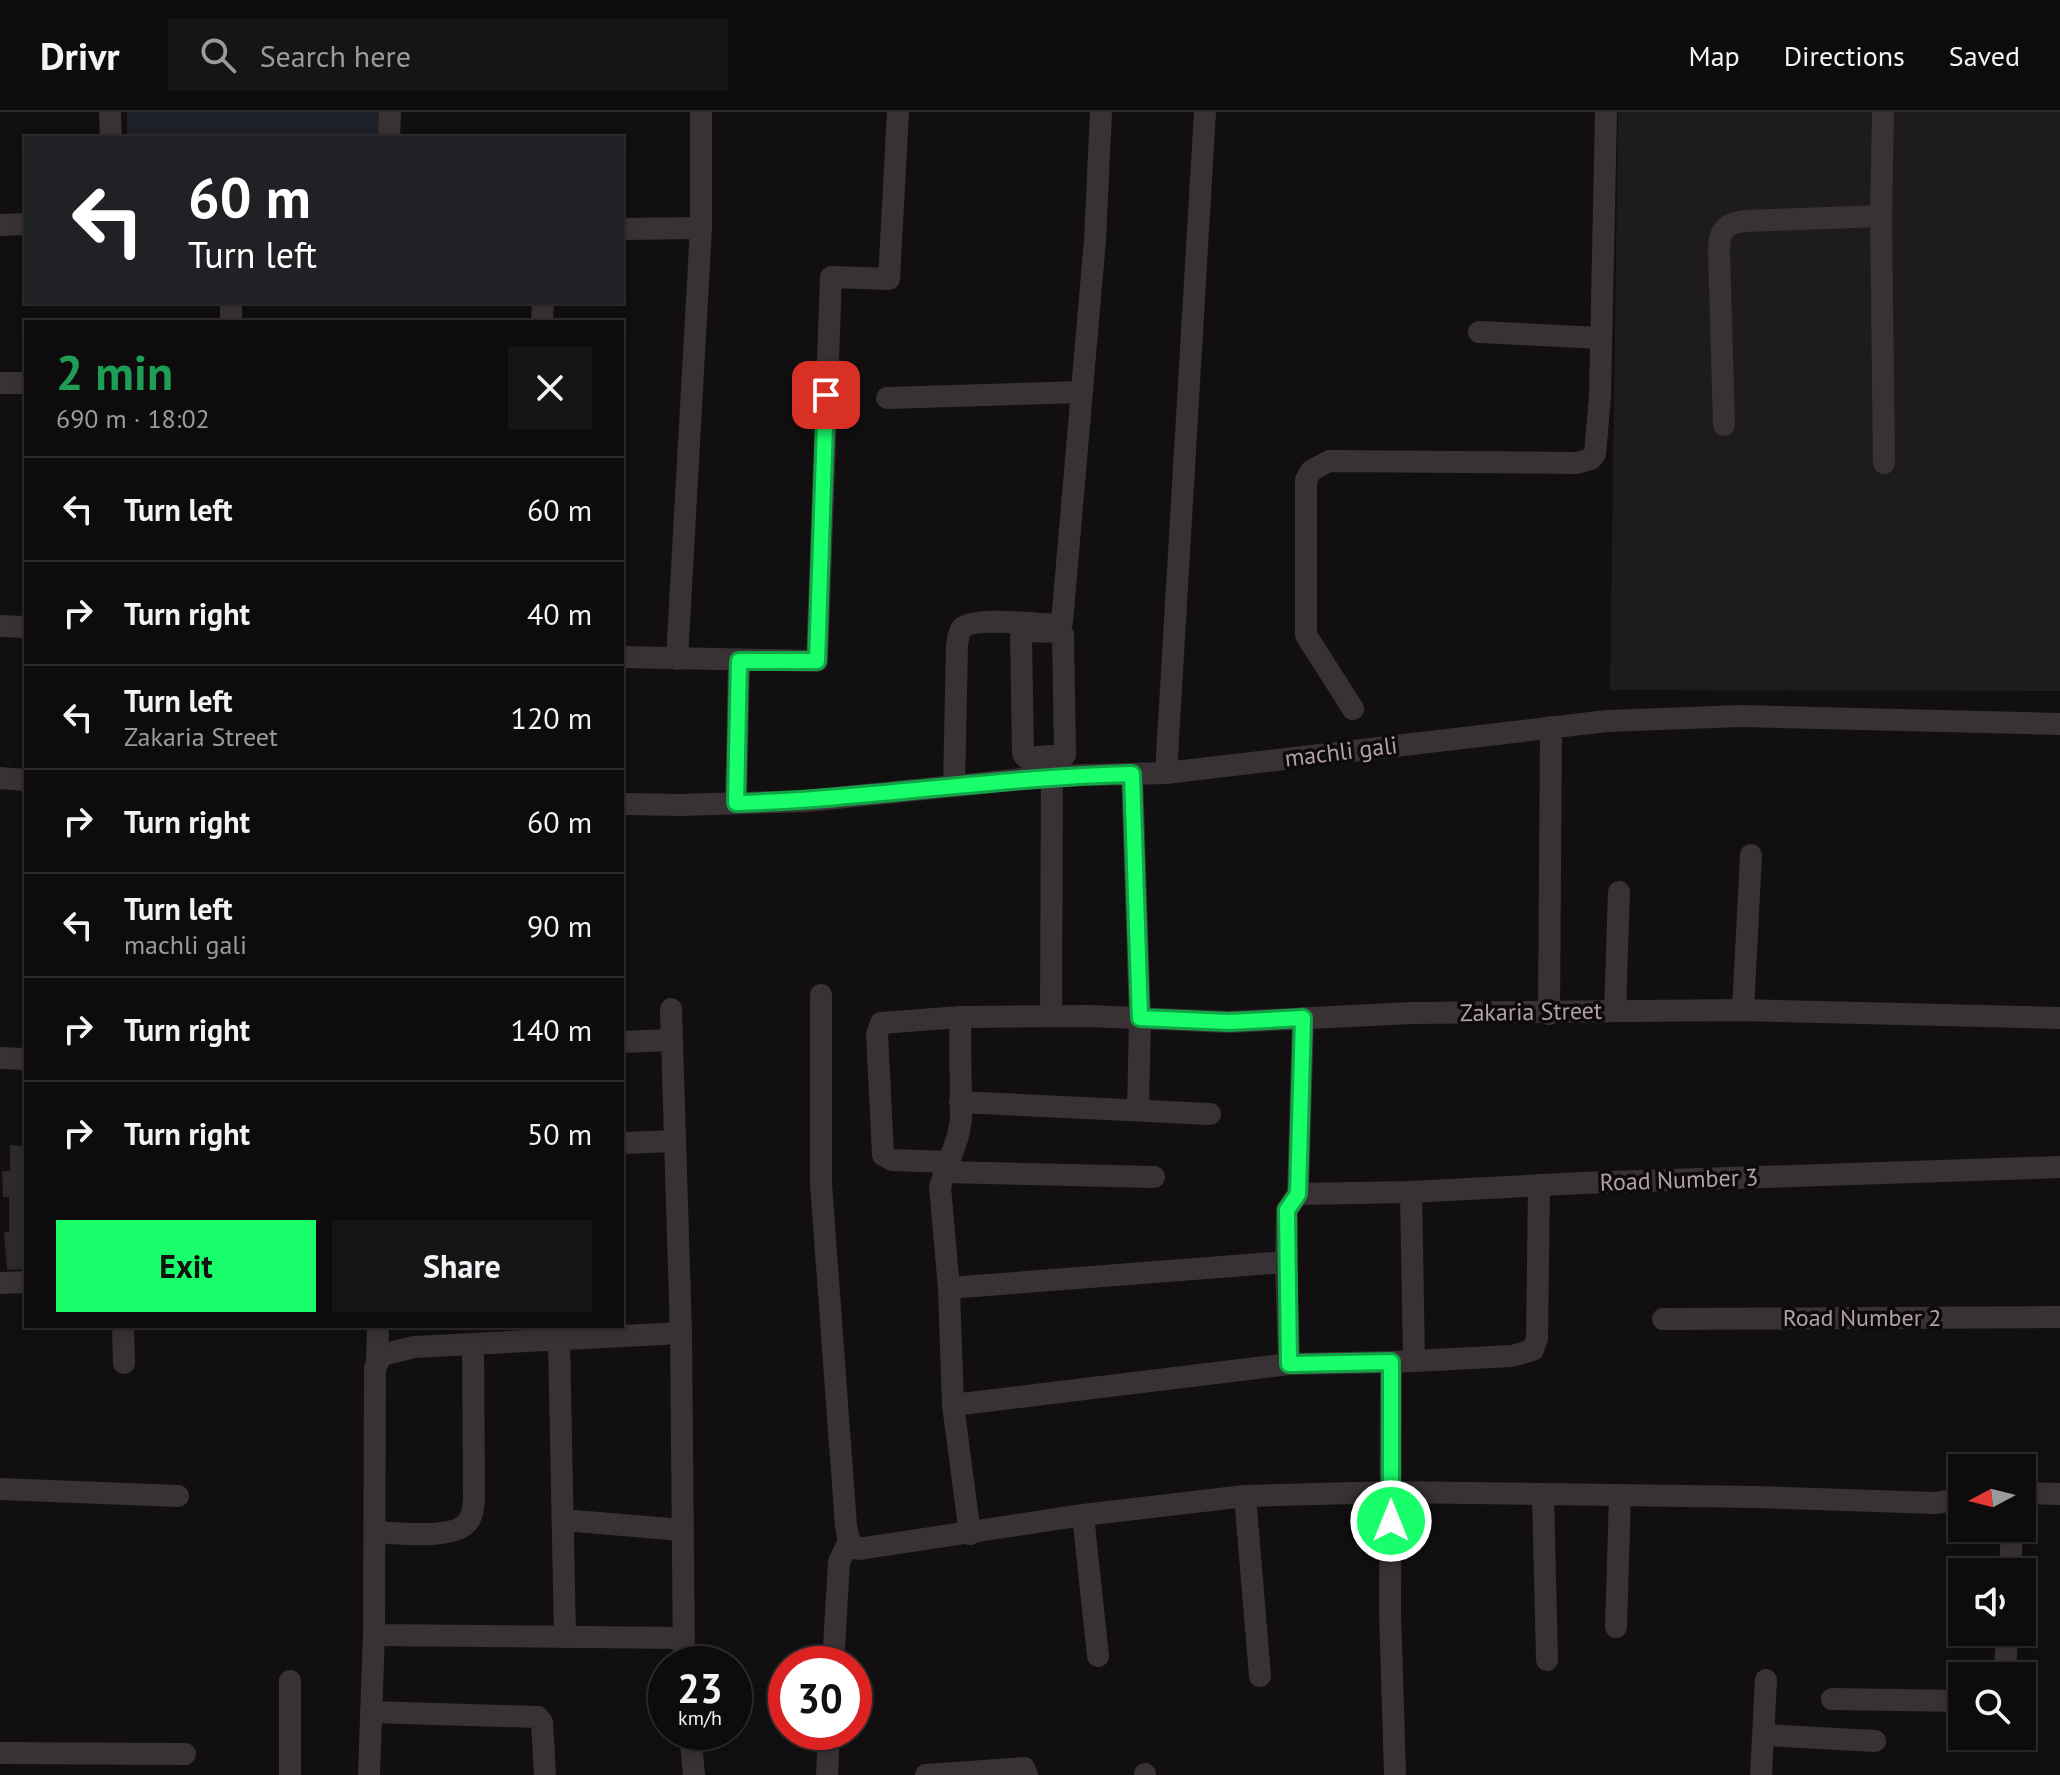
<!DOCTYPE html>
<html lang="en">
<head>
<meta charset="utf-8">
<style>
  :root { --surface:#0d0b0c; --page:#161415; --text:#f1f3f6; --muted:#9a9b9d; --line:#2d2b2d; --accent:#19ff6b }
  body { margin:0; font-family:"PT Sans",sans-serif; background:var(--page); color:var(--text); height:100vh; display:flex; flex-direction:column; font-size:30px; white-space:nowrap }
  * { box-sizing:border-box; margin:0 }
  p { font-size:26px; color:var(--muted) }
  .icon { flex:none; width:44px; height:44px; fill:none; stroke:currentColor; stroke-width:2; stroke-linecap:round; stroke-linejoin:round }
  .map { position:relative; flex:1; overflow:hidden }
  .sheet { position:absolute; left:24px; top:208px; width:600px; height:1008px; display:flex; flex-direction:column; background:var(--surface); border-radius:0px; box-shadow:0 4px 12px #0003,0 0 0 2px var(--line) }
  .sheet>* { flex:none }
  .guide { position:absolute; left:24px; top:24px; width:600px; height:168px; border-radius:0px; box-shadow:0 4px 12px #0003,0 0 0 2px var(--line); background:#202124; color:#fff; overflow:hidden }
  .needle { width:52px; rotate:263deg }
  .buttons { position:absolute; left:1948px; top:1342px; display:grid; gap:16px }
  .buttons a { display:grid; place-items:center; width:88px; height:88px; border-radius:0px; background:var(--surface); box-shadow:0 4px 12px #0003,0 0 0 2px var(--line); font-size:40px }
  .speed { position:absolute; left:648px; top:1534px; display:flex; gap:16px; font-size:40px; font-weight:700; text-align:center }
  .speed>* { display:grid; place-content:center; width:104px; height:104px; border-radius:50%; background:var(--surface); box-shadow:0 4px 12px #0003,0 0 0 2px var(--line); line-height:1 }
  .speed small { font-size:20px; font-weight:400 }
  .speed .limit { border:12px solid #d22; background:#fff; color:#111 }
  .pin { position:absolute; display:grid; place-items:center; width:68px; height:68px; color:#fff; margin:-34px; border-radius:16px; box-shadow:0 4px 12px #0006 }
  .me { position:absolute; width:88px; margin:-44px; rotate:0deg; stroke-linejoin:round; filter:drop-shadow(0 0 6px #0008) }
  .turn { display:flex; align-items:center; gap:28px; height:168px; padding:0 32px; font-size:36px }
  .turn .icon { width:104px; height:104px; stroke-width:2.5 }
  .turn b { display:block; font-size:56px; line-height:68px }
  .round { display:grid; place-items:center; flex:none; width:84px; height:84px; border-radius:0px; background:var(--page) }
  .summary { display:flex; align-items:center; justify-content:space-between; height:136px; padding:0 32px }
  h1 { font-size:48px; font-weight:800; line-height:60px; color:#1e9e55 }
  .primary-button { display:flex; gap:16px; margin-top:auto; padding:16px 32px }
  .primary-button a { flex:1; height:92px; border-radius:0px; background:var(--accent); color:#111; font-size:32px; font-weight:800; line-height:92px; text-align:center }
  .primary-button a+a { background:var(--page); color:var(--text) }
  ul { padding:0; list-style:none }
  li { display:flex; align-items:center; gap:24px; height:104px; padding:0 32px; border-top:2px solid var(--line) }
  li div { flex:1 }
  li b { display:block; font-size:30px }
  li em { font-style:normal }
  header { display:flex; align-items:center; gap:48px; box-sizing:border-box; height:112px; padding:0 40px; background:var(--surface); border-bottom:2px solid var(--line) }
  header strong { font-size:38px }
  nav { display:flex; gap:44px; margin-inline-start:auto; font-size:28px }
  .search { width:560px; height:72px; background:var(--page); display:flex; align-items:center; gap:20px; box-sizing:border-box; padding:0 28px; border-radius:0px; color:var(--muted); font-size:30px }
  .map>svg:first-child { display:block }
  .built { fill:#1e1b1c }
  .green { fill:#1e2029 }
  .building { fill:#2e2a2b; stroke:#2d292a; stroke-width:2 }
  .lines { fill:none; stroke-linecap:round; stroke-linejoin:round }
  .minor { stroke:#383235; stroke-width:22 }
  .route-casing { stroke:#10a646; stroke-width:20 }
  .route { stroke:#19ff6b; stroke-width:14 }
  .labels { text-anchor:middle; stroke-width:7; stroke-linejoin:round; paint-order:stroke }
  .street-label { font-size:24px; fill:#b39fab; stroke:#0c0a0b }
</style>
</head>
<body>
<header>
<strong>Drivr</strong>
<div class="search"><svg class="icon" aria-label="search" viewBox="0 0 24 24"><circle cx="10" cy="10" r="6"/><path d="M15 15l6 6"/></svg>Search here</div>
<nav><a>Map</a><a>Directions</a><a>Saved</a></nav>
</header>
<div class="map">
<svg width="2060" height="1663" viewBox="0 0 2060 1663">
  <rect width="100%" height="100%" fill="#110f10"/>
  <!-- built -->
  <polygon class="built" points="1618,0 2060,0 2060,579 1610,578"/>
  <!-- green -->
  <rect class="green" x="127" y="0" width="254" height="26"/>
  <!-- building -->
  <polygon class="building" points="11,1034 26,1035 26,1156 8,1157 5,1121 10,1121 10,1084 4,1084 3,1060 11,1060"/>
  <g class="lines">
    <!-- minor -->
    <g class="minor">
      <polyline points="110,0 111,26"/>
      <polyline points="1883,0 1881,104 1884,351"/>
      <polyline points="389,26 390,0"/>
      <polyline points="0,113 26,112"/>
      <polyline points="622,117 701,116"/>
      <polyline points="231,210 231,190"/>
      <polyline points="542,210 543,190"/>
      <polyline points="1479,220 1601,226"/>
      <polyline points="0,271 26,271"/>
      <polyline points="887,286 1081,280"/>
      <path d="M1724 313 1719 139C1719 118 1725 111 1746 109L1881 104"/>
      <polyline points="0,514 26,515"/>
      <polygon points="1025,519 1059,520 1063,522 1065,643 1027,646 1023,642 1021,522"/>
      <polyline points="622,545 817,549 831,165 889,167 898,0"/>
      <polyline points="677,547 701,116 701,0"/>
      <polyline points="1353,597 1306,523 1306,368 1311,359 1329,349 1577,351 1591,347 1595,342 1600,285 1606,0"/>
      <polyline points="1166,661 1205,0"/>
      <polyline points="1132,662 1140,906 1138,998"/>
      <polyline points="0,666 26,668"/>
      <path d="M954 674 957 534C958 528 958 521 962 516 976 504 1040 513 1059 513L1062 510 1095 128 1101 0"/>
      <polyline points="736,691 739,549"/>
      <polyline points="622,692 682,693 807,689 1052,664 1166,661 1607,609 1741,604 2060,612"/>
      <polyline points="821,883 821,1072 846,1414 849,1429 858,1437 1083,1403 1245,1384 1391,1380 1757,1385 1935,1391 1962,1387"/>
      <polyline points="671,897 681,1221 684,1552"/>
      <polyline points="1743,898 1751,743"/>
      <polyline points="1615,899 1619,780"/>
      <polyline points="1549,902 1551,615"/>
      <polyline points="1051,904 1052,650"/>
      <polyline points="1303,906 1298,1082 1287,1098 1286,1150 949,1176 953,1293 1289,1252 1391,1250"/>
      <polyline points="622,930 672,928"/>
      <polyline points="0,946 26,947"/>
      <polyline points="960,990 1210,1002"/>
      <polyline points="622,1031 675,1029"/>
      <polyline points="948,1050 892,1048 883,1043 877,922 881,911 960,905 1088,904 1229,910 1411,901 1743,898 2060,906"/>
      <polyline points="944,1060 1154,1065"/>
      <polyline points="1298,1082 1411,1080 1582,1071 2060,1055"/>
      <polyline points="1286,1150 1289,1252"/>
      <polyline points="0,1171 26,1170"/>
      <polyline points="949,1176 940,1075 958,1024 961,1008 960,905"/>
      <polyline points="1663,1207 2060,1205"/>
      <polyline points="123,1214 124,1251"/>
      <polyline points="681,1221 414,1235 382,1243 375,1256 374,1523 682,1526"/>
      <polyline points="559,1228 565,1525"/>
      <polyline points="377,1248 378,1214"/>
      <polyline points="1414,1249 1512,1244 1533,1238 1537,1226 1539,1073"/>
      <polyline points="953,1293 970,1422"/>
      <polyline points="0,1377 178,1384"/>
      <polyline points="2022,1381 2060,1382"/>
      <polyline points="1543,1382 1547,1548"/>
      <polyline points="1245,1384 1260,1564"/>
      <polyline points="1083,1403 1098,1544"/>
      <polyline points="563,1408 682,1418"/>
      <path d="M375 1420C397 1421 452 1428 467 1411 473 1404 473 1396 474 1387L473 1232"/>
      <polyline points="2010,1460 2012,1416"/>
      <polyline points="1616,1515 1620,1384"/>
      <polyline points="833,1552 839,1450 849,1429"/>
      <polyline points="2005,1564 2007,1520"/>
      <polyline points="1832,1587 1962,1589"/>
      <polyline points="371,1600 538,1605 542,1610 545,1663"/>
      <polyline points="690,1620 694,1663"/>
      <polyline points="1765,1623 1875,1629"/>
      <polyline points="0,1641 185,1642"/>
      <polyline points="290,1663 290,1569"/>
      <polyline points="369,1663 374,1523"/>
      <polyline points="827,1663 829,1620"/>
      <polyline points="926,1663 1024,1656 1027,1663"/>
      <polyline points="1145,1663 1145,1662"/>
      <polyline points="1395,1663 1390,1498 1391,1250 1414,1249 1411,1080"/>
      <polyline points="1761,1663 1766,1568"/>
    </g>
  </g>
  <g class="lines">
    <!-- route casing -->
    <g class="route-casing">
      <path id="route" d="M826 283 817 549H739L736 691C869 687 999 665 1132 662L1140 906 1229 910 1303 906 1298 1082 1287 1098 1289 1252 1391 1250V1409"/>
    </g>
    <!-- route -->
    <use href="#route" class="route"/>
  </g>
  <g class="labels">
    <!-- street labels -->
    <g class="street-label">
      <text transform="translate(1341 640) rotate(-7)" y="8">machli gali</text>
      <text transform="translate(1531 900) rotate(-1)" y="8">Zakaria Street</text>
      <text transform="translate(1679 1068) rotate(-2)" y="8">Road Number 3</text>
      <text x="1862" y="1214">Road Number 2</text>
    </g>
  </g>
</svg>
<div class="buttons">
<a><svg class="needle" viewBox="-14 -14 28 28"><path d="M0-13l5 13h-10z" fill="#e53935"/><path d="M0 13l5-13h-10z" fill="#9a9b9d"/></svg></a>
<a><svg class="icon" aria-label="sound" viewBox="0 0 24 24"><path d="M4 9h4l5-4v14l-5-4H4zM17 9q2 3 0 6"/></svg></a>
<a><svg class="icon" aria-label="search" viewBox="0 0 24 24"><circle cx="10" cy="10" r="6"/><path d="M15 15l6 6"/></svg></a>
</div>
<div class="speed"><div>23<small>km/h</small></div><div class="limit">30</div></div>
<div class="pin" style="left:826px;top:283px;background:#d93025"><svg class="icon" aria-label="arrive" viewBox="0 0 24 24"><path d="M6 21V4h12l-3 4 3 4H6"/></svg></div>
<svg class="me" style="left:1391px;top:1409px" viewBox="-20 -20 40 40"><circle r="17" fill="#19ff6b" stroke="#fff" stroke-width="3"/><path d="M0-11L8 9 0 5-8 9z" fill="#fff"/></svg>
<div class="guide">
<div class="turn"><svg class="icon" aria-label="left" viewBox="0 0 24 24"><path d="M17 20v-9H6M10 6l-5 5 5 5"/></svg><div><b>60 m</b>Turn left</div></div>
</div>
<section class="sheet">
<div class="summary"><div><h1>2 min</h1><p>690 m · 18:02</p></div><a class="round"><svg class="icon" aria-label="close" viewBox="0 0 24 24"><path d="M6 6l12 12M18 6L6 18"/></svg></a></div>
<ul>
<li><svg class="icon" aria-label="left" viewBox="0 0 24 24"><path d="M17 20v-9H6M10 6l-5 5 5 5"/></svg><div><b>Turn left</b></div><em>60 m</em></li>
<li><svg class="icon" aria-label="right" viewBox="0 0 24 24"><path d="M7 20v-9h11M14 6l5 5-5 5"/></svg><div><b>Turn right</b></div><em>40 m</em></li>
<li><svg class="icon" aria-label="left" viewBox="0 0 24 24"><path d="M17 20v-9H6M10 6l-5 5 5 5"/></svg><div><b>Turn left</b><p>Zakaria Street</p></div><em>120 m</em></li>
<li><svg class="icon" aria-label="right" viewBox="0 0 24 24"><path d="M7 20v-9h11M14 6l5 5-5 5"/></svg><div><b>Turn right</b></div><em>60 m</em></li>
<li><svg class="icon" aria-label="left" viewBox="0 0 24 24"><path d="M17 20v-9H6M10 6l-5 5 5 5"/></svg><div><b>Turn left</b><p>machli gali</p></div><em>90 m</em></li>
<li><svg class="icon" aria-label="right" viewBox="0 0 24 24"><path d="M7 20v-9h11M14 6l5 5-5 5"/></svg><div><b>Turn right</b></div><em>140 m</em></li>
<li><svg class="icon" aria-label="right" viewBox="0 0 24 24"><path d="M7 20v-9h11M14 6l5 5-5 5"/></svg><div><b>Turn right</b></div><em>50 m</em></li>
</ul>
<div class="primary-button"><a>Exit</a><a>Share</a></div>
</section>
</div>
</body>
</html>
